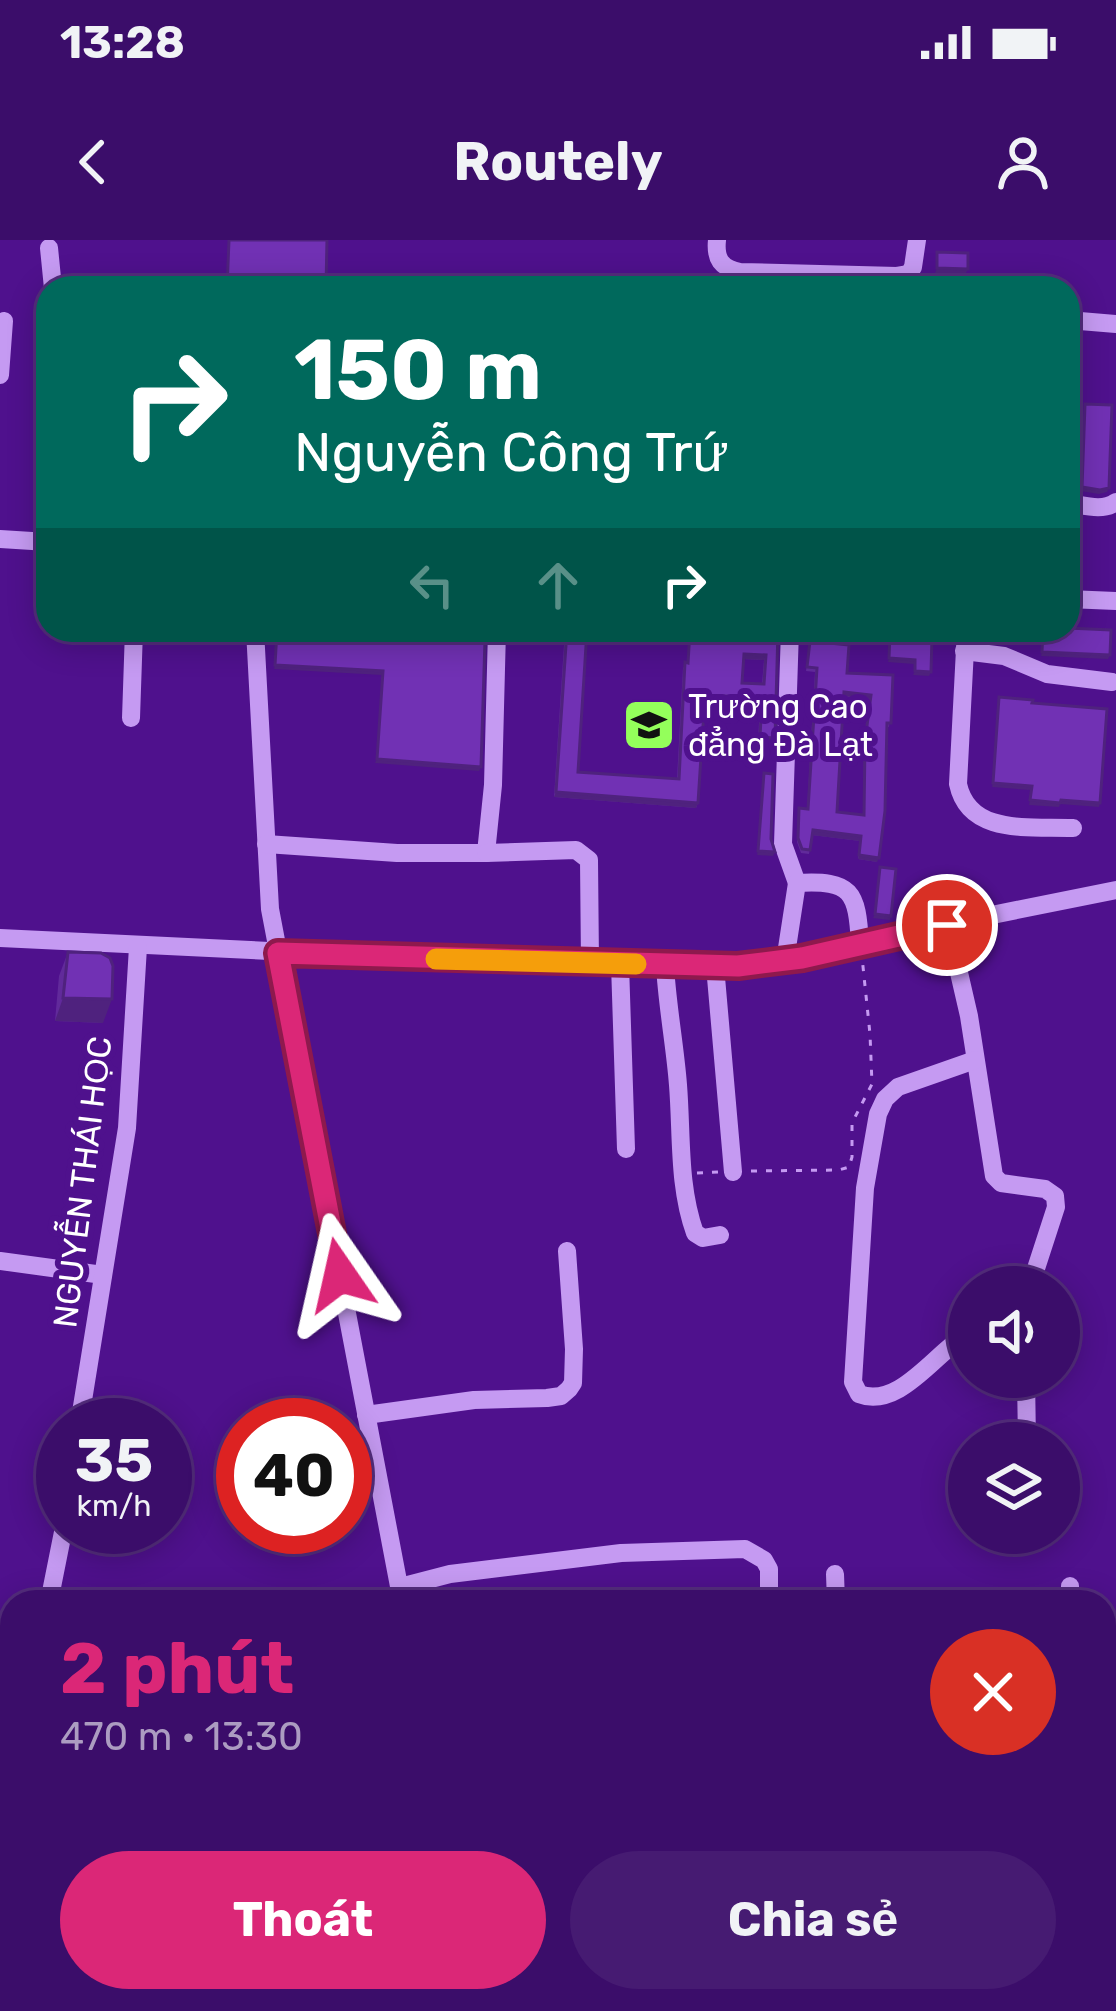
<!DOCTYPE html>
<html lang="vi">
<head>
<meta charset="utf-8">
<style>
  :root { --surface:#3b0d6a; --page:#461b72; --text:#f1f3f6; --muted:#ac9cc1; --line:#542d7e; --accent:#db2777 }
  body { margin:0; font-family:Rubik,sans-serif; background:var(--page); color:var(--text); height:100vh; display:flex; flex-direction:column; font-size:45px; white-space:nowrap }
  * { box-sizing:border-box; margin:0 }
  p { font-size:39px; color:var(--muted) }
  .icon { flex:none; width:66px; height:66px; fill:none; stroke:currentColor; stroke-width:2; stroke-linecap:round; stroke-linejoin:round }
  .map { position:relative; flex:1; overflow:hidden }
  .details { position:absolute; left:0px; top:1350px; width:1116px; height:423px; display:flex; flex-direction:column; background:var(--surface); border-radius:36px 36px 0 0; box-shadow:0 6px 30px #0003,0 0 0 3px var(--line) }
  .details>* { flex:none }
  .hud { position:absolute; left:36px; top:36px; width:1044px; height:366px; border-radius:36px; box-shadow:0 6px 30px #0003,0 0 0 3px var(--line); background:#00695c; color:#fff; overflow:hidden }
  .buttons { position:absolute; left:948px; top:1026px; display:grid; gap:24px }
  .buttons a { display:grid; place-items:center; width:132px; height:132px; border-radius:50%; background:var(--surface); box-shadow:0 6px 30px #0003,0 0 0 3px var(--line); font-size:60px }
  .speed { position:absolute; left:36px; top:1158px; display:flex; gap:24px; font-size:60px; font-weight:700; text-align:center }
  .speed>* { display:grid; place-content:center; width:156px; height:156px; border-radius:50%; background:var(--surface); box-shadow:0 6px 30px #0003,0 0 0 3px var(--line); line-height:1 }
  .speed small { font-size:30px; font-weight:400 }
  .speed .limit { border:18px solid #d22; background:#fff; color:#111 }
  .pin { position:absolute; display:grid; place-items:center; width:102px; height:102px; color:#fff; margin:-51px; border:6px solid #fff; border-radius:50%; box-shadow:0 3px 12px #0007 }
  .me { position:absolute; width:132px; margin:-66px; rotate:349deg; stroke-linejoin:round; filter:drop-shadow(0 0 9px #0008) }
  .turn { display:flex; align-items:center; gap:42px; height:252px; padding:0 60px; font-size:54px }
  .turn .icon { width:156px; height:156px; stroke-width:2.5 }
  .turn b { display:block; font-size:84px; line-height:102px }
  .lanes { display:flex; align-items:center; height:114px; padding:0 60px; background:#0003; justify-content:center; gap:60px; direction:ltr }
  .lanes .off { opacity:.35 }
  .round { display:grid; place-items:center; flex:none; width:126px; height:126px; border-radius:63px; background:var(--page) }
  .overview { display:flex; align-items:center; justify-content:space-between; height:204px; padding:0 60px }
  h1 { font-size:72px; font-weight:700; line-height:90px; color:var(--accent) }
  .button { display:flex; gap:24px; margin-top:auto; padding:24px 60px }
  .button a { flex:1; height:138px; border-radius:72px; background:var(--accent); color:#fff; font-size:48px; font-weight:700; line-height:138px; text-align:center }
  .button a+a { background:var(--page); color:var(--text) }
  .status { display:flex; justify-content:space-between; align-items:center; height:84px; padding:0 60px; background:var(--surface); direction:ltr }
  .status svg { height:33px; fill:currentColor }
  header { display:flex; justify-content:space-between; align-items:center; height:156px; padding:0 60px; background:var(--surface); font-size:54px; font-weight:700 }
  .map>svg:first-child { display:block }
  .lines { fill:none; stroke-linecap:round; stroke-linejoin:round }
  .path { stroke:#c59af2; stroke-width:3; stroke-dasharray:6 9; stroke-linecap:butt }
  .minor { stroke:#c59af2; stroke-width:18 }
  .wall { fill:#612a9b; fill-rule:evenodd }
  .shaded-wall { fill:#4f227e }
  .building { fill:#7131b4; stroke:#4f227e; stroke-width:3; fill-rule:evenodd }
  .route-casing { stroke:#8e194d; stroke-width:30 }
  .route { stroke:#db2777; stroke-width:21 }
  .slow { stroke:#f59e0b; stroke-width:21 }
  .labels { text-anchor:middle; stroke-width:12; stroke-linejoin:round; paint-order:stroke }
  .poi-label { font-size:33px; fill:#fff; stroke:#4f118d; text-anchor:start }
  .street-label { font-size:33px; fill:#fff; stroke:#4f118d }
</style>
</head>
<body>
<div class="status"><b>13:28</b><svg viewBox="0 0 49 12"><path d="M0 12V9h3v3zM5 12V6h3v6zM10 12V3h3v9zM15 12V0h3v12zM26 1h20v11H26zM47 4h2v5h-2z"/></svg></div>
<header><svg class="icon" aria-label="back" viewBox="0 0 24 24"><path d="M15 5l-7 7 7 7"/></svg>Routely<svg class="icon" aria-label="person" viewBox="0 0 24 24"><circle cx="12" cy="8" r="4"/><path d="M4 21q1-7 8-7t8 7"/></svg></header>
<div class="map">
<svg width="1116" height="1771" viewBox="0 0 1116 1771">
  <rect width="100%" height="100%" fill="#4f118d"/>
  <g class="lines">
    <!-- path -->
    <g class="path">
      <polyline points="751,931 839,930 849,927 852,917 852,883 872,844 870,794 862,717"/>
      <polyline points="697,933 718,932"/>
      <polyline points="1104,1727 1109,1727"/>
      <polyline points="862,1771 865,1761"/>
    </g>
    <!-- minor -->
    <g class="minor">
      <path d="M717 0C715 19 721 28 740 32L897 36 909 34 913 27 917 0"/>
      <polyline points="49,8 53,48"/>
      <polyline points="1068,80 1116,84"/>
      <polyline points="0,135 4,81"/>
      <path d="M1068 263C1083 265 1103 272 1116 262"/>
      <polyline points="0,299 48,302"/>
      <polyline points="1068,359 1116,361"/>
      <polyline points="255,390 270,669 402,1362"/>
      <polyline points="790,390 783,604 797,643"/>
      <path d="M966 390 958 544C969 596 1030 586 1073 588"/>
      <polyline points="964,411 1004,416 1047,434 1112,442"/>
      <polyline points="131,478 134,390"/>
      <polyline points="266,604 397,613 486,613 493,545 497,390"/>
      <polyline points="486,613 576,610 589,620 590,724"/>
      <polyline points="948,685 969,776 994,936 1001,943 1045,949 1055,956 1056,967 1030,1047"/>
      <polyline points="0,698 395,717 738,726 802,718 903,693 1116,650"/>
      <path d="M785 721 797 643C852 640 857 651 860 704"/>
      <polyline points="620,724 626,909"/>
      <path d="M665 725C667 765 675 805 678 845 682 895 678 946 695 993L703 998 720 995"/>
      <polyline points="715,726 733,932"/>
      <polyline points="0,1021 103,1035"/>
      <path d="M969 1093C937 1110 900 1170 859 1154L853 1142 865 948 878 874 885 859 898 847 975 820"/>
      <polyline points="1026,1137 1027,1203"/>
      <polyline points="366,1175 474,1160 547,1158 561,1156 569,1149 573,1143 574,1109 567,1011"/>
      <polyline points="79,1185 127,888 138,707"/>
      <polyline points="835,1334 836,1362"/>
      <polyline points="1070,1346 1070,1362"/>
      <polyline points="400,1347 450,1334 621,1313 745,1309 764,1320 769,1329 769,1362"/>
      <polyline points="49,1362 64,1287"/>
      <polyline points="0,1483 12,1485"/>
      <polyline points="1104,1491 1116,1487"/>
      <polyline points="0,1588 12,1531"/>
      <polyline points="1113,1672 1116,1671"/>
      <polyline points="471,1761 473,1771"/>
      <polyline points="959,1761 960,1771"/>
    </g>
  </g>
  <!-- wall -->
  <g class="wall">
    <path d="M565 390H587L578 532 677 539 683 428 687 422 690 390H778L775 498 773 504 758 503 760 463 704 460 698 563 696 568 554 557ZM743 419 764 420 762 444 742 443Z"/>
    <path d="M810 401 847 433 893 435 889 487H887L877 622 858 619 860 601 812 595 809 614 801 613 797 602 798 572 799 568 807 569 815 432 806 431ZM844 457 870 459 864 505 863 575 837 572Z"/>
    <polygon points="68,712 103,783 55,781 59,736"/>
    <polygon points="1109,1511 1116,1576 1111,1577 1108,1515"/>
  </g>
  <!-- shaded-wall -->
  <g class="shaded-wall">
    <polygon points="937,28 968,29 966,33 935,33"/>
    <polygon points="1082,247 1109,248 1107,252 1099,254 1080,251"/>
    <polygon points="1042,412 1110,415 1108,419 1041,416"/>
    <polygon points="744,414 766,415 764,420 742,419"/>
    <polygon points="889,418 915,420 914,424 888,422"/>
    <polygon points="275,425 383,431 382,435 274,429"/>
    <polygon points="915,431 931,432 929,436 913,435"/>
    <polygon points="844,452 871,455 870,459 843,456"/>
    <polygon points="705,455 762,458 760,463 703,460"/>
    <polygon points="760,497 775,498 773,504 758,503"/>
    <polygon points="377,519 481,527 479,531 375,523"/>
    <polygon points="993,543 1032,546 1030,550 992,547"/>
    <polygon points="556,552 698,563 696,568 554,557"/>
    <polygon points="1030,560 1061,560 1100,563 1099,567 1060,564 1059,567 1029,565"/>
    <polygon points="813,590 861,596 860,601 811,595"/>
    <polygon points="758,611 775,612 773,616 757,615"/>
    <polygon points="859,615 879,618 877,622 858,619"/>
    <polygon points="875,674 891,676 890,680 873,678"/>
    <polygon points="63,758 112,759 103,783 55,781"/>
  </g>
  <!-- building -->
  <g class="building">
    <polygon points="229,0 327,0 326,48 227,48"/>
    <polygon points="937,12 968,13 968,29 937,28"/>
    <polygon points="1085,164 1112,165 1109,248 1100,250 1082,247"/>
    <polygon points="1068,388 1111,390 1110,415 1042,412 1043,390 1068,390"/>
    <polygon points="277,390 370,390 485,400 481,527 377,519 383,431 275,425"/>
    <path d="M567 390H587L578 532 679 539 685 422 688 423 690 390H778L775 498 760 497 762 458 705 455 698 563 556 552ZM744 414 766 415 764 444 742 443Z"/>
    <polygon points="890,393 904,393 904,397 932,398 931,432 915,431 915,420 889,418"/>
    <path d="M810 401 849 405 847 433 893 435 891 483H887L885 571 879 618 859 615 861 596 813 590 810 610 802 609 798 598 799 568 808 569 817 428 807 427ZM844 452 871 455 865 501 864 575 837 572Z"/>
    <polygon points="999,457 1033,460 1032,463 1107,469 1100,563 1061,560 1060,563 1030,560 1032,546 993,543"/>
    <polygon points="764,533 773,534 771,599 775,612 758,611"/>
    <polygon points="880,627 896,629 891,676 875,674"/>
    <polygon points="68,712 101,713 110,718 113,726 112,759 63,758"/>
    <polygon points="1109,1511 1116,1511 1116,1572 1112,1573"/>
    <polygon points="17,1761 213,1761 214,1771 17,1771"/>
  </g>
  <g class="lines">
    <!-- route casing -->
    <g class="route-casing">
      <polyline id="route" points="340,1035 278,713 738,726 802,718 947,685"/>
    </g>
    <!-- route -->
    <use href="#route" class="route"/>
    <!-- slow -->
    <polyline class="slow" points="436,719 636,724"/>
  </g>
  <!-- icons -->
  <defs>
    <g id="university-square" transform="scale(2.7)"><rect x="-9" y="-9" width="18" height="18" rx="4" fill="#94ff5b" stroke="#4f118d"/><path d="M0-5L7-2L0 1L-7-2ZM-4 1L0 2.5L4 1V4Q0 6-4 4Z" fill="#111"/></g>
  </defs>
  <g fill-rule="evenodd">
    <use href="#university-square" x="649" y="485"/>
  </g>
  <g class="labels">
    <!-- poi labels -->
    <g class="poi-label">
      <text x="688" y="478">Trường Cao<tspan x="688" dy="38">đẳng Đà Lạt</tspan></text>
    </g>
    <!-- street labels -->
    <g class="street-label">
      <text transform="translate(82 942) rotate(-83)" y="12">NGUYỄN THÁI HỌC</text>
    </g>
  </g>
</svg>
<div class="buttons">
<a><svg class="icon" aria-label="sound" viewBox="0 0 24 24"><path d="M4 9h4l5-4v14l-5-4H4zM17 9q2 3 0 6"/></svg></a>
<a><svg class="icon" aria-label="layers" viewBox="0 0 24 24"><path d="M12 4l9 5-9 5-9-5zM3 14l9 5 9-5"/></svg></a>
</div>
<div class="speed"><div>35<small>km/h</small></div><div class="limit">40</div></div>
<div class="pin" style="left:947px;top:685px;background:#d93025"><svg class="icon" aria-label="arrive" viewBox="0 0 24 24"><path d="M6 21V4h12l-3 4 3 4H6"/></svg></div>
<svg class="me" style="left:340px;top:1035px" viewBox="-20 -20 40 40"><path d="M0-17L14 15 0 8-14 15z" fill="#db2777" stroke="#fff" stroke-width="4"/></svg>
<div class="hud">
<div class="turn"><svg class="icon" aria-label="right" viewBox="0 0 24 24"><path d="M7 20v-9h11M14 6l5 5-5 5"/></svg><div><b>150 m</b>Nguyễn Công Trứ</div></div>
<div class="lanes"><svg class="icon off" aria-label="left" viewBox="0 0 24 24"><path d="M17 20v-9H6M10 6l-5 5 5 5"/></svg><svg class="icon off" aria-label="ahead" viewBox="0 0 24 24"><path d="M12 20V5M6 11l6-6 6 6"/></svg><svg class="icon" aria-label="right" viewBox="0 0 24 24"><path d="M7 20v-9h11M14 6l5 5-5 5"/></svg></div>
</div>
<section class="details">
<div class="overview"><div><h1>2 phút</h1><p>470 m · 13:30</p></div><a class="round" style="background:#d93025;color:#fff"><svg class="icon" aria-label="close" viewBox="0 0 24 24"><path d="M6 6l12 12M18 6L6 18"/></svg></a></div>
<div class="button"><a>Thoát</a><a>Chia sẻ</a></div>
</section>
</div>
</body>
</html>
